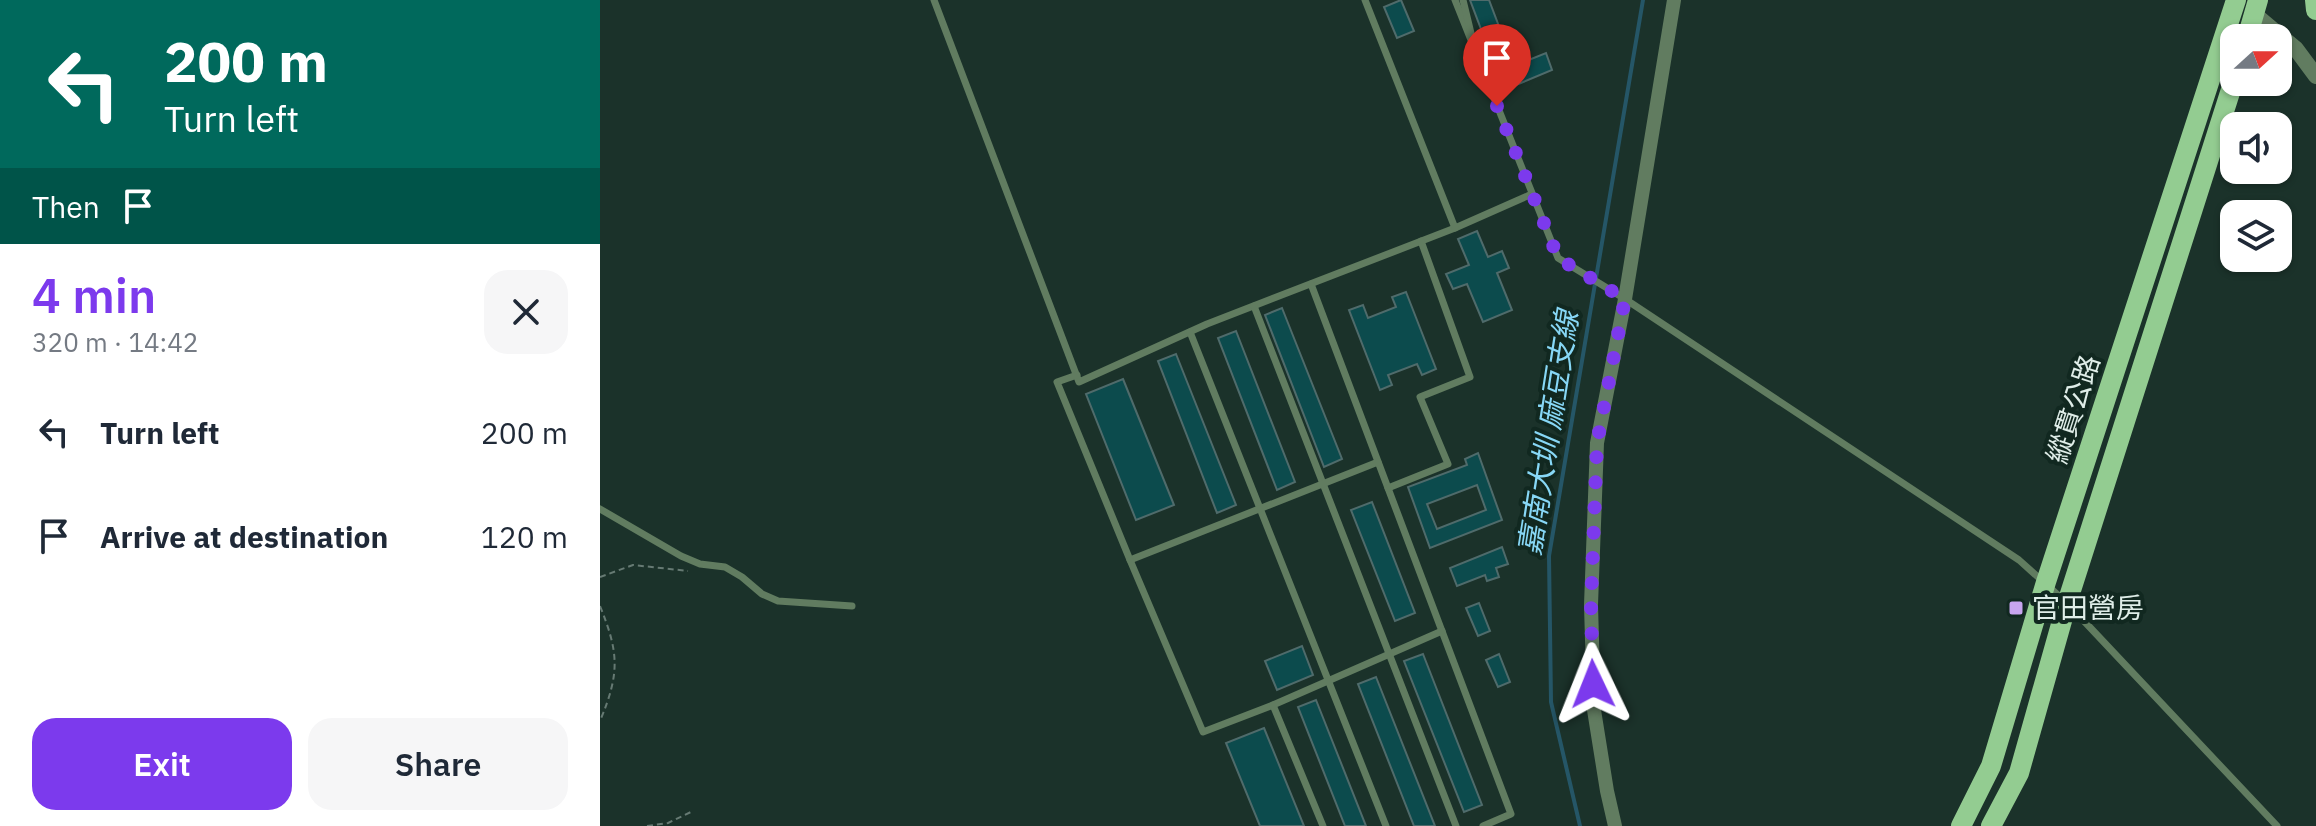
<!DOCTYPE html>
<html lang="en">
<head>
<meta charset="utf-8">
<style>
  :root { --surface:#fff; --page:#f6f6f7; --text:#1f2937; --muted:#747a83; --accent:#7c3aed }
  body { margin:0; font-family:"IBM Plex Sans","Noto Sans TC",sans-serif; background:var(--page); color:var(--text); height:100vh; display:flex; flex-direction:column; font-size:30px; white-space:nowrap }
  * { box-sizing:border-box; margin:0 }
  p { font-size:26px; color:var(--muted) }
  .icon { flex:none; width:44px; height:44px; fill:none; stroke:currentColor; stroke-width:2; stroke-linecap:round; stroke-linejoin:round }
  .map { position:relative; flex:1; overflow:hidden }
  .sheet { display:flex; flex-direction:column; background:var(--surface); width:600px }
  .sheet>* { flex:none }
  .banner { background:#00695c; color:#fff; overflow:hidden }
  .needle { width:52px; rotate:69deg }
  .buttons { position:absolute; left:1620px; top:24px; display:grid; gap:16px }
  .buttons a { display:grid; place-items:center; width:72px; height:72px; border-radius:16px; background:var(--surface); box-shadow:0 2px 6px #0004; font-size:40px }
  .pin { position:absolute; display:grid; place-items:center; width:68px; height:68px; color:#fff; margin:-82px -34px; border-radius:50% 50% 50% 0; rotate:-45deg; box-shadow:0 0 8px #0007 }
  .pin .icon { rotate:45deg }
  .me { position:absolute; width:88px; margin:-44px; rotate:358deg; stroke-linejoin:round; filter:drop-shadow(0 0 6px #0008) }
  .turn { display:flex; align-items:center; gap:28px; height:168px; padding:0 32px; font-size:36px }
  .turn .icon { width:104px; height:104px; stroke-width:2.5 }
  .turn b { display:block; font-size:56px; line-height:68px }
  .then { display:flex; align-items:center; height:76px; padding:0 32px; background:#0003; gap:16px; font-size:30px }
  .round { display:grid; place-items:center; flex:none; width:84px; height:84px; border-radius:24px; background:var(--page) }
  .overview { display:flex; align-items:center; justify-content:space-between; height:136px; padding:0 32px }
  h1 { font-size:48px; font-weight:600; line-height:60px; color:var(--accent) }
  .cta { display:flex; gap:16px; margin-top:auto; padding:16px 32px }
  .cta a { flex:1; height:92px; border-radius:24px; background:var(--accent); color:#fff; font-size:32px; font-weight:600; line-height:92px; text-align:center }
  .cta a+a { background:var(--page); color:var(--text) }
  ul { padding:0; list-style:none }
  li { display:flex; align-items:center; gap:24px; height:104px; padding:0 32px }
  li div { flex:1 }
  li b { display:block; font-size:30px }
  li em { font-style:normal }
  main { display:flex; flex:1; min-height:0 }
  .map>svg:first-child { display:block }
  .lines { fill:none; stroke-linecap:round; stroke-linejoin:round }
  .stream { stroke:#255667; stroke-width:4 }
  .building { fill:#0c4b4d; stroke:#4f6b6b; stroke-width:2; fill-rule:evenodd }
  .path { stroke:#667a73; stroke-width:2; stroke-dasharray:6 4; stroke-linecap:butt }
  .service { stroke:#617c60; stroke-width:7 }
  .minor { stroke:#617c60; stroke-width:14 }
  .tertiary { stroke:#617c60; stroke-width:16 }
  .primary { stroke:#93cc91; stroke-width:20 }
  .route { stroke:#7c3aed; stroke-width:14; stroke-dasharray:0 25.2 }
  .poi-dot { fill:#c8a5ef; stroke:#112820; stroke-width:3 }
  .labels { text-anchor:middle; stroke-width:8; stroke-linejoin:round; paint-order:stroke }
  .street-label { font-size:28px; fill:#dfede8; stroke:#112820 }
  .poi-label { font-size:28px; fill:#dfede8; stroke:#112820; text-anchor:start }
  .water-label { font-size:30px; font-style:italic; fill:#87d7f6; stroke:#112820 }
</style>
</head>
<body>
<main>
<section class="sheet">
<div class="banner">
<div class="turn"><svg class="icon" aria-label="left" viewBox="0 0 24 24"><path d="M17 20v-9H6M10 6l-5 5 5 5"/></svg><div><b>200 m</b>Turn left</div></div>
<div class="then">Then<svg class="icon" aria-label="arrive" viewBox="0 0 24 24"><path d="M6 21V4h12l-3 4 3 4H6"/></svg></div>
</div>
<div class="overview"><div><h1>4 min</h1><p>320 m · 14:42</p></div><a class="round"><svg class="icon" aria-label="close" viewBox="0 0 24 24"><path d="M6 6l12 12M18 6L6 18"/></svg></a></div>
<ul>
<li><svg class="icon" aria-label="left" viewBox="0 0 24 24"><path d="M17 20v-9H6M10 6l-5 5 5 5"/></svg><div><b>Turn left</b></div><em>200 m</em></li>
<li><svg class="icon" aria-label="arrive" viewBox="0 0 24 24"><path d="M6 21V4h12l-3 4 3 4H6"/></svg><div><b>Arrive at destination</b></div><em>120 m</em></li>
</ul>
<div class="cta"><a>Exit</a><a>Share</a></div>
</section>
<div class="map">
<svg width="1716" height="826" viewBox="0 0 1716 826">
  <rect width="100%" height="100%" fill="#1b322a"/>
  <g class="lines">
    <!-- stream -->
    <polyline class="stream" points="980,826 951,702 949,556 1043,0"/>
  </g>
  <!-- building -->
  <g class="building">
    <polygon points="801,0 814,31 797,38 784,7"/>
    <polygon points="870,0 889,0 914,66 946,53 952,70 904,90"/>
    <polygon points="877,231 888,257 902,251 909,268 897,273 912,310 883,322 867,284 853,289 846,274 869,265 858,239"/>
    <polygon points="806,292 836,369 822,375 817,364 788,375 792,385 780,390 749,310 763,305 768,318 796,307 792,297"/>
    <polygon points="682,308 742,459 724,467 665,315"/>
    <polygon points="636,331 695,482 677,490 618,338"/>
    <polygon points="576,354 636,505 617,513 558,361"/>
    <polygon points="523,379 574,505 536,520 486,394"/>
    <path d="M878 453 902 520 830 548 808 487 867 465 865 459ZM877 485 886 510 837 529 827 504Z"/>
    <polygon points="772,502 815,613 795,621 751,510"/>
    <polygon points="902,547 908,564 896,568 899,577 887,581 885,575 857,586 850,568"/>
    <polygon points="879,603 890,631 878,636 866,608"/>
    <polygon points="702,646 713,675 677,690 665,661"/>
    <polygon points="823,654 882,805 864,812 804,661"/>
    <polygon points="899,654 910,682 898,687 886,660"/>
    <polygon points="776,677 835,826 814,826 758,684"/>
    <polygon points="716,700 766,826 745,826 698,707"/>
    <polygon points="664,728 704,826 660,826 626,743"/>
  </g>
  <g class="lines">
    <!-- path -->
    <g class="path">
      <polyline points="0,577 33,565 88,571"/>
      <path d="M0 606C19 653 20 673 0 721"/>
      <polyline points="47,826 68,823 93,811"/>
    </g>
    <!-- service -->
    <g class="service">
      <polyline points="334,0 479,382 607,324 855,228 932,194"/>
      <polyline points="765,0 855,228"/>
      <polyline points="855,0 958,258 1025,299 1419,560 1467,603 1677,826"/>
      <polyline points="863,0 871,33"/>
      <polyline points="711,284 911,814 883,826"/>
      <polyline points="654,306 856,826"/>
      <polyline points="590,332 786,826"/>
      <polyline points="477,375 457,382 530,560 778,462"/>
      <polyline points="788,488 848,464 820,397 870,377 821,241"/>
      <polyline points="0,509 81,556 100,564 125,567 142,577 162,594 178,601 252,606"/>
      <polyline points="530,560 603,732 673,705"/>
      <polyline points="723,826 673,705 842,631"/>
    </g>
    <!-- minor -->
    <polyline class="minor" points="1015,826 1007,791 994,710 991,605 997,443 1025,299 1074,0"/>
    <!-- tertiary -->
    <polyline class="tertiary" points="1654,14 1696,49 1716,76"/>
    <!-- primary -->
    <g class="primary">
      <polyline points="1715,0 1716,10"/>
      <polyline points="1647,38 1658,0"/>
      <polyline points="1361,826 1391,766 1446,582 1636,0"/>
      <polyline points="1391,826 1419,773 1467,603 1634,80"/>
    </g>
  </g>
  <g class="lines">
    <!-- route -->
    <polyline class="route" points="897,106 958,258 1025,299 997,443 991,605 993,684"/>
  </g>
  <!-- markers -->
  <rect class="poi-dot" x="1408" y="600" width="16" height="16" rx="4"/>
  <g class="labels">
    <!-- street labels -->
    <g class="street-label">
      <text transform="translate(1473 409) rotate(-72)" y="10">縱貫公路</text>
    </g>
    <!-- poi labels -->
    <g class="poi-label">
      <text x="1432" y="618">官田營房</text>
    </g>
    <!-- water labels -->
    <g class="water-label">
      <text transform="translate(949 433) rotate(-81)" y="10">嘉南大圳 麻豆支線</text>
    </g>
  </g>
</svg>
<div class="buttons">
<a><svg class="needle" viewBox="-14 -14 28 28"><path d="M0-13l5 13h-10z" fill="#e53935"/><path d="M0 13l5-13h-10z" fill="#747a83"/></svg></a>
<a><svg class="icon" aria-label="sound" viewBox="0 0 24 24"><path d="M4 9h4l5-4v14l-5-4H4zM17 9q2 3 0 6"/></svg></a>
<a><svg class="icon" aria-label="layers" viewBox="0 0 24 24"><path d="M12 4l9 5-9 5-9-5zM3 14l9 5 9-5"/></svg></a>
</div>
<div class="pin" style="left:897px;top:106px;background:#d93025"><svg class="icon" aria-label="arrive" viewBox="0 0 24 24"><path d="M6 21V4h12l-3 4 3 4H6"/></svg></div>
<svg class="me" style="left:993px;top:684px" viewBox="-20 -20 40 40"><path d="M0-17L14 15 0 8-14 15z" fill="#7c3aed" stroke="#fff" stroke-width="4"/></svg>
</div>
</main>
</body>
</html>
